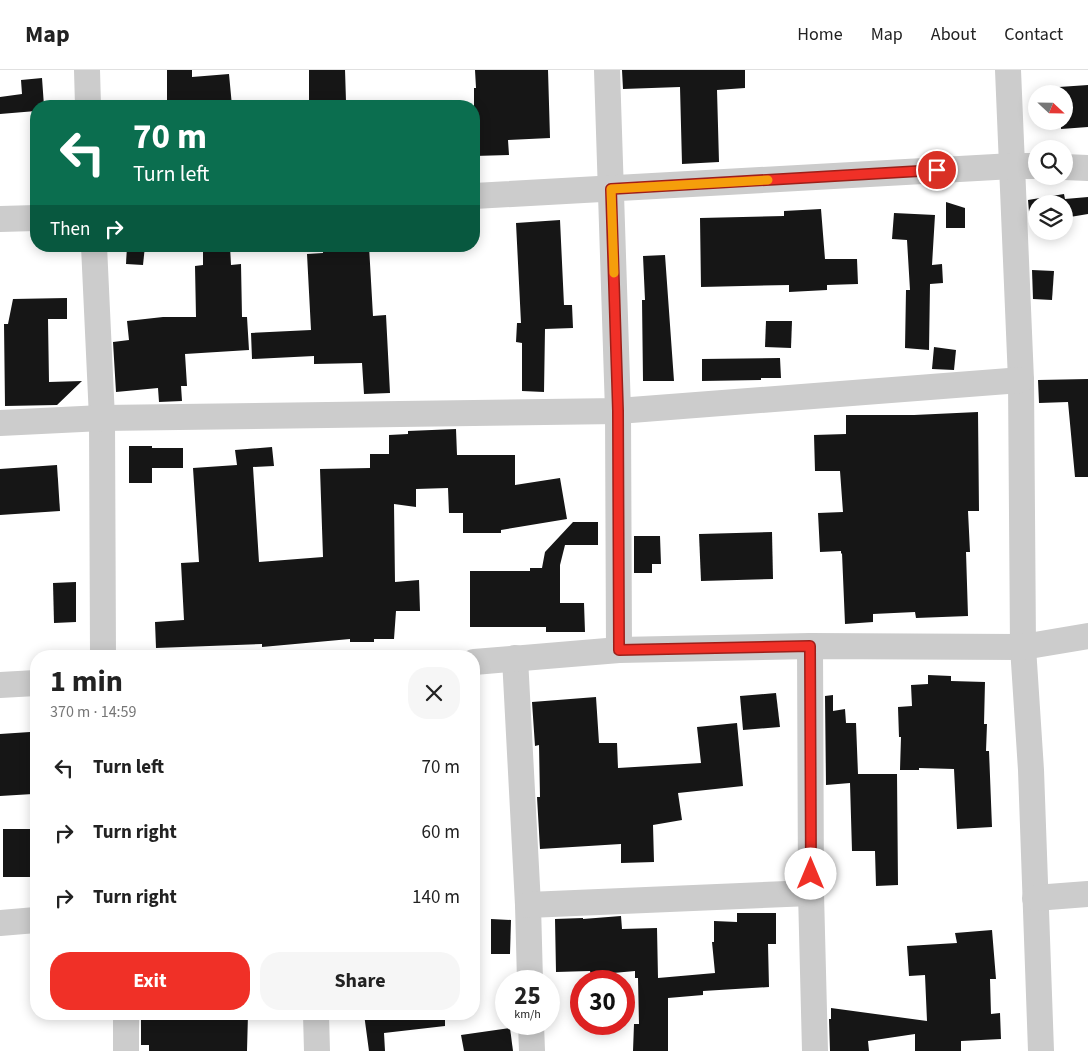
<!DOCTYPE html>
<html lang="en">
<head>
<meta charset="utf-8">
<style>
  :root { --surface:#fff; --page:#f6f6f6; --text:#222; --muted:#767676; --line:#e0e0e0; --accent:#f03027 }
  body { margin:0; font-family:"Source Sans 3",sans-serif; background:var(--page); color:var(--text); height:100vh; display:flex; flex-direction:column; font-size:19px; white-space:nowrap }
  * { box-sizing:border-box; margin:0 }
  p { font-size:16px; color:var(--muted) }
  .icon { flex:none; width:28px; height:28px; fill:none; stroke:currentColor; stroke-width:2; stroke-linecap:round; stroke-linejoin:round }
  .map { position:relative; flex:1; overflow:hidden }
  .panel { position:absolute; left:30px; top:580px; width:450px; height:370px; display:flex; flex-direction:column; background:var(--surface); border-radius:20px; box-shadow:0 2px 12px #0003 }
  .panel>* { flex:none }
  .banner { position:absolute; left:30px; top:30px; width:450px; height:152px; border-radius:20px; box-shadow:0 2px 12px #0003; background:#0b6e4f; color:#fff; overflow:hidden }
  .needle { width:32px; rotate:112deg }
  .controls { position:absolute; left:1028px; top:15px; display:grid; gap:10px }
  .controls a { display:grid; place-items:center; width:45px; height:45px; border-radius:50%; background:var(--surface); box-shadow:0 2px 12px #0003; font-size:25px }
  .speed { position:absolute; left:495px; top:900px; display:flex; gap:10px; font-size:25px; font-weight:700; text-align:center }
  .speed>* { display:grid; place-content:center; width:65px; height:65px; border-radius:50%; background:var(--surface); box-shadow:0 2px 12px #0003; line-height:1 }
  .speed small { font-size:12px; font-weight:400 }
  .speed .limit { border:8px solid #d22; background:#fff; color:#111 }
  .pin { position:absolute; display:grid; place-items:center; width:42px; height:42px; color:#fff; margin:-21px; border:2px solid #fff; border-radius:50%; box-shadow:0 1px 5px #0007 }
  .me { position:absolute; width:55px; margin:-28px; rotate:0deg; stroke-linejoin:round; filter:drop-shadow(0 0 4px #0008) }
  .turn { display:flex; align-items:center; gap:18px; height:105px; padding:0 20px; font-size:22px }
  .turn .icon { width:65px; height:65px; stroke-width:2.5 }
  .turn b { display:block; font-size:35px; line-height:42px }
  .then { display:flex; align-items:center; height:48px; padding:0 20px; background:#0003; gap:10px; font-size:19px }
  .round { display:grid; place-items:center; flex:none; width:52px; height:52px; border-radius:20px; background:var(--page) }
  .head { display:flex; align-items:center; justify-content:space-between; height:85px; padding:0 20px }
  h1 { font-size:30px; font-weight:700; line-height:38px }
  .cta { display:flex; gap:10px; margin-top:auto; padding:10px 20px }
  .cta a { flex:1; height:58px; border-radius:20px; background:var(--accent); color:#fff; font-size:20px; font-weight:700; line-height:58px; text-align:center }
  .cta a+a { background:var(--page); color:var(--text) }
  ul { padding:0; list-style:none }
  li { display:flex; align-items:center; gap:15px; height:65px; padding:0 20px }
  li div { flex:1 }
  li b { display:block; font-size:19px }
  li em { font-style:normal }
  header { display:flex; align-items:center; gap:30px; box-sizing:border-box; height:70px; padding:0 25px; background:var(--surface); border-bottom:1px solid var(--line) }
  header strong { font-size:24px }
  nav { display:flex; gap:28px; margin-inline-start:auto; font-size:18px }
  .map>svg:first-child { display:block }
  .building { fill:#161616 }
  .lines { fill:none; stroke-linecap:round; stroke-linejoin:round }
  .minor { stroke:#ccc; stroke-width:26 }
  .route-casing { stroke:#9c1f19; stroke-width:12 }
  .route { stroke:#f03027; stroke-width:9 }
  .slow { stroke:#f59e0b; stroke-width:9 }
</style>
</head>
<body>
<header>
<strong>Map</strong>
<nav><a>Home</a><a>Map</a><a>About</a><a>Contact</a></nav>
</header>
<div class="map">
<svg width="1088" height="981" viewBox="0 0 1088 981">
  <rect width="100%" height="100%" fill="#fff"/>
  <!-- building -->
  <g class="building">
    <polygon points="167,0 192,0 192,7 229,4 232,36 167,36"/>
    <polygon points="309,0 345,0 346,31 309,31"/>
    <polygon points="475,0 548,0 550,68 508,70 509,85 474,86 474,18 476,18"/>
    <polygon points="622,0 745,0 745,18 717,20 719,92 682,94 680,17 623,19"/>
    <polygon points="42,8 44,36 36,36 36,41 0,44 0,27 22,24 21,10"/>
    <polygon points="1088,15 1088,57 1061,59 1061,51 1064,51 1064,24 1060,24 1059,17"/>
    <polygon points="1064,124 1065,129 1088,127 1088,144 1064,148 1064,134 1036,134 1036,152 1030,153 1028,130"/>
    <polygon points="946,132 965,138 965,158 946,158"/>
    <polygon points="821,139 825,189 857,189 858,214 827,215 827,220 789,222 789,215 701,217 700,148 784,146 784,141"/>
    <polygon points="894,143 935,145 932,195 942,194 943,213 930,214 929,280 905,278 906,220 910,220 907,170 892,169"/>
    <polygon points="560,150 564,235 572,235 573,258 545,259 544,322 522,321 522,273 516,272 517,253 521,253 516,153"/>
    <polygon points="127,176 145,176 143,195 126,194"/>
    <polygon points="203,176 230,176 231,195 241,194 242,247 247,247 249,280 185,284 187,316 181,316 182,331 159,332 158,318 116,322 113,272 129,270 127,251 163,247 196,247 195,196 203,195"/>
    <polygon points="323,176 369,176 373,246 386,245 390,323 364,324 362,293 314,294 314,286 252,289 251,263 311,260 307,184 323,183"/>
    <polygon points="665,185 674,311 643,311 642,230 645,230 643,186"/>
    <polygon points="1032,200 1054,201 1052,230 1033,229"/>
    <polygon points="67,228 67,249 48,249 49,312 82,311 57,335 5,336 4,254 8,254 13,229"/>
    <polygon points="766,251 792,251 791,278 765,277"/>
    <polygon points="934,277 956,280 954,300 932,299"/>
    <polygon points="780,288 781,308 761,308 761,310 702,311 702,289"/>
    <polygon points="1088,309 1088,407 1075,407 1068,332 1039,333 1038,310"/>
    <polygon points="978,342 979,441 968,441 970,482 966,482 968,546 916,548 915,542 873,544 873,552 845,554 842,483 841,484 841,481 820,482 818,443 843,442 840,401 815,401 814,365 846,364 846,345 914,345"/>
    <polygon points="456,359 457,385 515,385 515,415 560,408 567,449 501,460 501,463 463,463 463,443 449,443 448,418 416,419 416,437 394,434 395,512 419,510 420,541 396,541 394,569 374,569 374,572 350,572 350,569 262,577 262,574 156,578 155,552 184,550 181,493 199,492 193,398 237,395 235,380 272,377 274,396 253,397 259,492 323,487 320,399 370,398 370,384 389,384 389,365 408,364 408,361"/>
    <polygon points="129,376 152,376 152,378 183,378 183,398 152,398 152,413 129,413"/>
    <polygon points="57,395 60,441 0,445 0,399"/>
    <polygon points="573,452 598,452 598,475 565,475 560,495 560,533 584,533 585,562 546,562 546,557 470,557 470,501 530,501 530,498 542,498 545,482"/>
    <polygon points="772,462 773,509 701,511 699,464"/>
    <polygon points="634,466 660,466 661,494 652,494 652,503 634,503"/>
    <polygon points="76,512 76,552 54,553 53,513"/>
    <polygon points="928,605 951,606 951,611 985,612 984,654 987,654 986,681 989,681 992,757 957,759 954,699 919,698 919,700 900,700 901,667 899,667 898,637 912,636 911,615 928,614"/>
    <polygon points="776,623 780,657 743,660 740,626"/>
    <polygon points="833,625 833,641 845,639 846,653 856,653 858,704 897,704 898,815 876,816 875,781 852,781 850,713 826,715 825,626"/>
    <polygon points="596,627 599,673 617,673 618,698 701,693 697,657 737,653 743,716 678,723 682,750 653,755 654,792 621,793 621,774 540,779 537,727 540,727 539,675 535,676 532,632"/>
    <polygon points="30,662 33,724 0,726 0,664"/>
    <polygon points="3,759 31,759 32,807 3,807"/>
    <polygon points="737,843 776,843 776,874 768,874 769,917 703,921 703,925 668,928 668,981 633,981 634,954 639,954 638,908 635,908 635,901 591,905 590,901 556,902 555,849 583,848 583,849 621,846 622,859 657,858 658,908 715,903 712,872 714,872 714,851 737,852"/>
    <polygon points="491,849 511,850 510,884 491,884"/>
    <polygon points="992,860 996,909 990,909 991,944 1000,943 1001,969 961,971 961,981 915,981 915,964 868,971 869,981 830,981 829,949 831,949 831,938 927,951 925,905 909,906 907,876 957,873 955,863"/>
    <polygon points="141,944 248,944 247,981 149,981 149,975 141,975"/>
    <polygon points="364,944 445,944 445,956 384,963 385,981 369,981"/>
    <polygon points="510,958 513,981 464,981 461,965"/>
  </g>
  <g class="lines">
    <!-- minor -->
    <g class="minor">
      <polyline points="87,0 88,36"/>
      <polyline points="607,0 618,341 619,580"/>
      <polyline points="1008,0 1021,310 1023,577 1031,700 1041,981"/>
      <polyline points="1064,97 1088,98"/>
      <polyline points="474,126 1013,96 1036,96"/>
      <polyline points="0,149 36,148"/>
      <polyline points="94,176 102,348 103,586"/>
      <polyline points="0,353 102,348 618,341 1021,310"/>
      <polyline points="810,576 811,823 815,981"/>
      <polyline points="515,588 528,835 530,911"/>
      <polyline points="474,592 619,580 810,576 1023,577 1088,566"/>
      <polyline points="0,615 36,613"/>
      <polyline points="1035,828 1088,824"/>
      <polyline points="528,835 811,823"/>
      <polyline points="0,853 36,850"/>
      <polyline points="126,944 126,981"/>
      <polyline points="316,944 317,981"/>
      <polyline points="531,954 532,981"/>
    </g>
  </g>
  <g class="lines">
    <!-- route casing -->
    <g class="route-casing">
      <polyline id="route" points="811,804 810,576 619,580 618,341 611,119 937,100"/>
    </g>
    <!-- route -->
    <use href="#route" class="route"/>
    <!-- slow -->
    <polyline class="slow" points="614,203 611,119 768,110"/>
  </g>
</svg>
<div class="controls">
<a><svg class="needle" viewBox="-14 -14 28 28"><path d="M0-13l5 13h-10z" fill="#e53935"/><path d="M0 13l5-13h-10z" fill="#767676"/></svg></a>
<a><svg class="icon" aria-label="search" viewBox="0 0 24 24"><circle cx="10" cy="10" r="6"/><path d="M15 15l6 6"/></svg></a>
<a><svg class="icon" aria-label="layers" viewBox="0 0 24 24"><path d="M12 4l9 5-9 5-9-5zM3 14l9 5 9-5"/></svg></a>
</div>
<div class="speed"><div>25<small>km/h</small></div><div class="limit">30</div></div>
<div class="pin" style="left:937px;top:100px;background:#d93025"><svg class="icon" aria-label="arrive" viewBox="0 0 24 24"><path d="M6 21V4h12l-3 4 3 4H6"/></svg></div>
<svg class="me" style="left:811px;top:804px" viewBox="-20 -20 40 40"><circle r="19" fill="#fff"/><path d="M0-13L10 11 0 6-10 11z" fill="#f03027"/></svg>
<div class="banner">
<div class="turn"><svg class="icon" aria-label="left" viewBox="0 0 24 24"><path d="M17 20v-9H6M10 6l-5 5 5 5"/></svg><div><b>70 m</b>Turn left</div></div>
<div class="then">Then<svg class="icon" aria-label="right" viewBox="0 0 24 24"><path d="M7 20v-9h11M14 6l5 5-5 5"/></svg></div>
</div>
<section class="panel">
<div class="head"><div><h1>1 min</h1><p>370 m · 14:59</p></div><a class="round"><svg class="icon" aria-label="close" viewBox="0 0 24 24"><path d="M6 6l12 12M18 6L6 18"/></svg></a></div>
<ul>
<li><svg class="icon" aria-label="left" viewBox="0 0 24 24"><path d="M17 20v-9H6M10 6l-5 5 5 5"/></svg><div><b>Turn left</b></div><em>70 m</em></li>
<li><svg class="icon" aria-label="right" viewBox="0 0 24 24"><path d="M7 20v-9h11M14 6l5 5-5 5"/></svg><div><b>Turn right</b></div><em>60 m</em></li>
<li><svg class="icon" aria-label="right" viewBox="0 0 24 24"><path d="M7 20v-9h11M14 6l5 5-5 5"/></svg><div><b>Turn right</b></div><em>140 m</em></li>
</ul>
<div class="cta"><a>Exit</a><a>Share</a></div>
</section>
</div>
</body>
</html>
